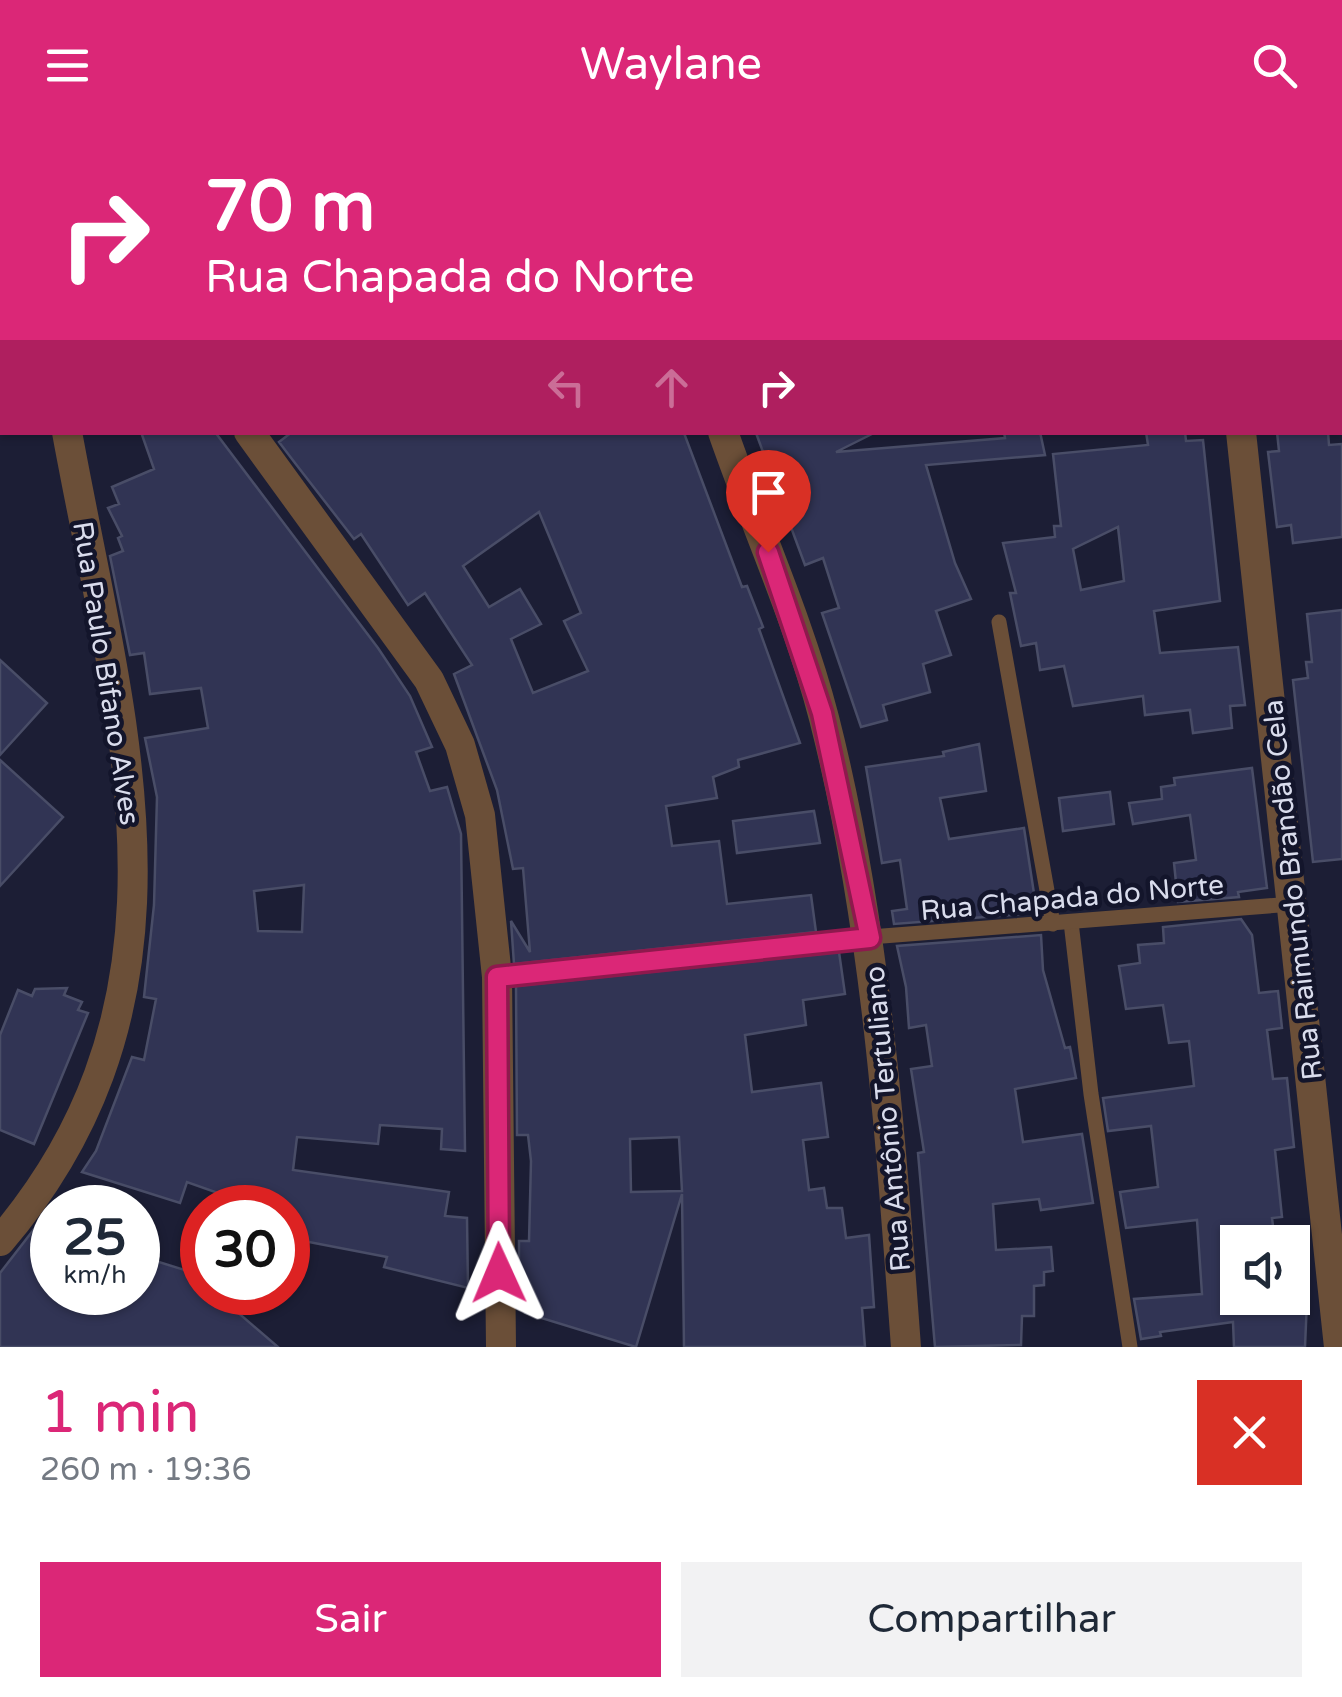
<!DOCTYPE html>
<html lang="pt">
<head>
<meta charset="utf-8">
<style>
  :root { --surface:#fff; --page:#f2f2f3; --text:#1f2937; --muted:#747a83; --accent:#db2777 }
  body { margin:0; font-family:"Varela Round",sans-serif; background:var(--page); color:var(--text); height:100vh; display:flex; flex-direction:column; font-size:38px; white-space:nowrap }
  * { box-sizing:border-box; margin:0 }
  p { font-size:32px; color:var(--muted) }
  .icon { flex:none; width:55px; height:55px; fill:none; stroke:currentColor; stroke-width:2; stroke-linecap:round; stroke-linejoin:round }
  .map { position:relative; height:1217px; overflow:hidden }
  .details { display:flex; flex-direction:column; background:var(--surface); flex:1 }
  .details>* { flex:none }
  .guide { position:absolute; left:0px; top:0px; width:1342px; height:305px; box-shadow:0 2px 8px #0004; background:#db2777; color:#fff; overflow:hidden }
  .fabs { position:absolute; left:1220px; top:1095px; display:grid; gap:20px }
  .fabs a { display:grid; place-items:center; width:90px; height:90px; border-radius:0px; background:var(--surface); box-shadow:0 2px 8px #0004; font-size:50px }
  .speed { position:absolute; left:30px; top:1055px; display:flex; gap:20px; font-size:50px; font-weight:700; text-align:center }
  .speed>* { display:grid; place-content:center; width:130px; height:130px; border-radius:50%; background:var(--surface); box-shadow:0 2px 8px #0004; line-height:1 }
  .speed small { font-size:25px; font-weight:400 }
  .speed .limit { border:15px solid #d22; background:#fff; color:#111 }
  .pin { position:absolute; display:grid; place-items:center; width:85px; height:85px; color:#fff; margin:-102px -42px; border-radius:50% 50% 50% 0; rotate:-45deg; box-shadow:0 0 10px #0007 }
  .pin .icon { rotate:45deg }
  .me { position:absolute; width:110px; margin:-55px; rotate:359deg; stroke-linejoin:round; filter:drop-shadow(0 0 8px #0008) }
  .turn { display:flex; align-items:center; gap:35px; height:210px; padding:0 40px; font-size:45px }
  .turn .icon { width:130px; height:130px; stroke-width:2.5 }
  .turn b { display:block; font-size:70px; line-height:85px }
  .lanes { display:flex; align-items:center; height:95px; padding:0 40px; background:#0003; justify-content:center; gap:50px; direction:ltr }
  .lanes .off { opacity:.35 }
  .round { display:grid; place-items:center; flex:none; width:105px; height:105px; border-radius:0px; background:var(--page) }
  .summary { display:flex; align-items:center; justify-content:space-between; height:170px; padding:0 40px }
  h1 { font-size:60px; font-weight:600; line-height:75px; color:var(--accent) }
  .action { display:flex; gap:20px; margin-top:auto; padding:20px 40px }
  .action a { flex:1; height:115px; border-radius:0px; background:var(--accent); color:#fff; font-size:40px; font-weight:600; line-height:115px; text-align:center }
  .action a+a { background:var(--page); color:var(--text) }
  header { display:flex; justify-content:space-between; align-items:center; height:130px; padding:0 40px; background:var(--accent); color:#fff; font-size:45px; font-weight:600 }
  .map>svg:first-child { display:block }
  .building { fill:#313454; stroke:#494d67; stroke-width:2.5; fill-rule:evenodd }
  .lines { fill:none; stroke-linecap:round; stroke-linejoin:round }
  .lane { stroke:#6b4f38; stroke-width:15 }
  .street { stroke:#6b4f38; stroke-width:30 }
  .route-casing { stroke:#8e194d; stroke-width:25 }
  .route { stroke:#db2777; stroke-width:18 }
  .labels { text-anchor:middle; stroke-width:9; stroke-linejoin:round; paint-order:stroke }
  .street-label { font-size:28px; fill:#d9dcec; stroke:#13152b }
</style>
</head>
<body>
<header><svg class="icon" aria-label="menu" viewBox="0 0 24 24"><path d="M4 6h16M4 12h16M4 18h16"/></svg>Waylane<svg class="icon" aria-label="search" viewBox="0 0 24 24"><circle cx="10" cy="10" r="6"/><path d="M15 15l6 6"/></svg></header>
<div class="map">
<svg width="1342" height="1217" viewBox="0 0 1342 1217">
  <rect width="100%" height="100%" fill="#1c1e35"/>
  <!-- building -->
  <g class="building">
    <path d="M141 302H215L378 518 410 566 432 617 416 622 430 661 447 657 461 704 465 1021 441 1019 442 999 380 995 378 1014 297 1007 293 1040 449 1062 445 1086 467 1088 468 1158 384 1137 387 1127 288 1108V1078H235L238 1070 187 1052 180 1073 82 1042 96 1021 132 927 144 930 156 869 144 867 154 775 157 667 145 608 208 598 201 558 150 564 144 523 130 525 110 426 123 421 118 408 122 406 108 378 119 374 112 357 154 339ZM304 755 302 802 258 801 254 761Z"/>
    <path d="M292 302 684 303 742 457 747 456 763 497 759 499 800 613 738 630 739 637 713 647 717 668 666 676 672 716 719 711 727 774 811 765 816 802 514 834 511 791 530 822 523 738 513 739 497 660 454 544 472 535 425 463 408 475 361 404 354 409 295 333 279 312ZM539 382 581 483 564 491 588 541 533 563 511 509 541 494 520 459 489 477 463 436Z"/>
    <polygon points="876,302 836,322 1005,308 1004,302 1040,302 1045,325 926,335 955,433 971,469 936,481 951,525 923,534 930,562 883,575 887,590 861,597 822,483 839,478 823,428 805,435 756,303"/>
    <path d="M1146 302H1185L1186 311 1203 310 1220 471 1154 481 1160 523 1238 517 1245 575 1230 576 1232 598 1193 603 1190 580 1145 585 1143 566 1073 576 1064 536 1040 540 1036 513 1021 516 1010 463H1016L1003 413 1055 407 1054 396H1061L1053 324 1148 315ZM1118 397 1124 451 1081 460 1073 419Z"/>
    <polygon points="1277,302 1328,302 1329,315 1342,314 1342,407 1293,413 1291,395 1277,397 1268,322 1279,321"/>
    <polygon points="1342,480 1342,729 1313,732 1293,550 1308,548 1306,532 1312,532 1307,484"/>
    <polygon points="0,530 47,573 0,625"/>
    <polygon points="979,614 986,661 940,668 949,709 1024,698 1037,783 894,794 892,781 907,779 900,730 882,733 866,637 944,626 943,622"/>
    <polygon points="0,630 63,687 0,756"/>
    <polygon points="1252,638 1267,758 1238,762 1239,767 1178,772 1174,733 1196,730 1190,685 1133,694 1129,673 1162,669 1161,657 1175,655 1174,648"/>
    <polygon points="1110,662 1114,694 1063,701 1059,668"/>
    <polygon points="814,681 820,713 737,723 733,691"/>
    <polygon points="1241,789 1252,805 1259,863 1278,861 1282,898 1267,900 1273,949 1287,948 1294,1017 1275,1020 1282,1087 1272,1088 1275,1112 1238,1112 1238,1168 1307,1170 1305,1217 1234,1217 1233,1192 1160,1202 1161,1206 1141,1209 1134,1169 1202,1164 1197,1090 1126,1098 1120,1062 1158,1057 1151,996 1108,1001 1103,968 1194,956 1189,911 1169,913 1163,875 1126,879 1119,836 1140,833 1138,815 1164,813 1163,797"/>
    <polygon points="1041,805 1043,840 1065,918 1070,917 1076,948 1015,959 1023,1012 1082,1004 1093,1073 1041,1080 1039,1069 993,1074 996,1120 1051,1117 1053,1141 1044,1142 1044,1155 1034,1156 1034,1186 1022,1186 1021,1215 935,1217 918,1023 924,1022 911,939 932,936 926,895 909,898 906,857 897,816"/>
    <path d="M839 822 845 864 803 870 806 895 745 905 752 962 821 953 828 1007 803 1010 809 1060 824 1058 827 1078H842L846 1108 869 1105 874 1177 862 1178 865 1217H684L682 1064 636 1217 525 1183 530 1167 519 1164V1111H529L531 1031 528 1005H517L516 856ZM679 1007 682 1061 631 1062 630 1009Z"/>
    <polygon points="67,858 64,865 82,872 78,880 88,883 34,1014 0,1000 0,905 18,860 32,866 35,859"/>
    <polygon points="52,1076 52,1162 138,1162 138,1137 146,1128 188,1141 202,1153 202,1162 214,1162 278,1217 0,1217 0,1143"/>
  </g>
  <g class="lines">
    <!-- lane -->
    <g class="lane">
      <polyline points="999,492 1053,794"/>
      <polyline points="1071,792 1091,964 1130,1217"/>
      <polyline points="497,847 870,807 1293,774"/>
    </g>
    <!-- street -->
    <g class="street">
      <polyline points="24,0 25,2"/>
      <polyline points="1220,0 1220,2"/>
      <polyline points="1288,0 1294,2"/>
      <polyline points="73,2 74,0"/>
      <polyline points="654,2 655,0"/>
      <polyline points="1340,23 1342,24"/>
      <polyline points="249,302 429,550 460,615 480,685 497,847 501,1217"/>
      <path d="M723 302C756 397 799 491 824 588 877 796 890 1004 906 1217"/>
      <polyline points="1241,302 1339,1217"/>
      <path d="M0 1111C212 863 119 588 67 302"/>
    </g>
  </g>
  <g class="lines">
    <!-- route casing -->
    <g class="route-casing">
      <polyline id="route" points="499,1143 497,847 870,808 822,583 768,422"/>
    </g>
    <!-- route -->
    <use href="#route" class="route"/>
  </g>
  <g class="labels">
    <!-- street labels -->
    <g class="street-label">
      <text transform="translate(107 543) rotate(81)" y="10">Rua Paulo Bifano Alves</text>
      <text transform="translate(1292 760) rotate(-96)" y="10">Rua Raimundo Brandão Cela</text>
      <text transform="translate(1072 767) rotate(-5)" y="10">Rua Chapada do Norte</text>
      <text transform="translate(887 989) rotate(-95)" y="10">Rua Antônio Tertuliano</text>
    </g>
  </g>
</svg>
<div class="fabs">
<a><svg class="icon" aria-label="sound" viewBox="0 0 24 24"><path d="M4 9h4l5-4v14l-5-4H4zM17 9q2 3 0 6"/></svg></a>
</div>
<div class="speed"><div>25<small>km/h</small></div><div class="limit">30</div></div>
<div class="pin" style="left:768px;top:422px;background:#d93025"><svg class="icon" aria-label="arrive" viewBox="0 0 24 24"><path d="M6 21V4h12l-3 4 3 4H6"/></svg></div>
<svg class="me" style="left:499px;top:1143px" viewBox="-20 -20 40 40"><path d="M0-17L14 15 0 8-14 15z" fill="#db2777" stroke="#fff" stroke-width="4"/></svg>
<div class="guide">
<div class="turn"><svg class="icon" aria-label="right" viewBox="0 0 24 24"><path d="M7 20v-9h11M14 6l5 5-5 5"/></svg><div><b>70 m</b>Rua Chapada do Norte</div></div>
<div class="lanes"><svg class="icon off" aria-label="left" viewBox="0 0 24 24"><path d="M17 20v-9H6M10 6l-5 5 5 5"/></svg><svg class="icon off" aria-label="ahead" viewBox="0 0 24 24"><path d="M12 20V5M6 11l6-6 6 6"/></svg><svg class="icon" aria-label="right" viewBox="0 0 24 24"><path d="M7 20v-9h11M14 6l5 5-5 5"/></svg></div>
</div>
</div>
<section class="details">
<div class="summary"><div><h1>1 min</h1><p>260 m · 19:36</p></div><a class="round" style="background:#d93025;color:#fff"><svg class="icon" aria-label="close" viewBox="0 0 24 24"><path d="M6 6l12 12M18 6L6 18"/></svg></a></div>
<div class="action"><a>Sair</a><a>Compartilhar</a></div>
</section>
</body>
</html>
